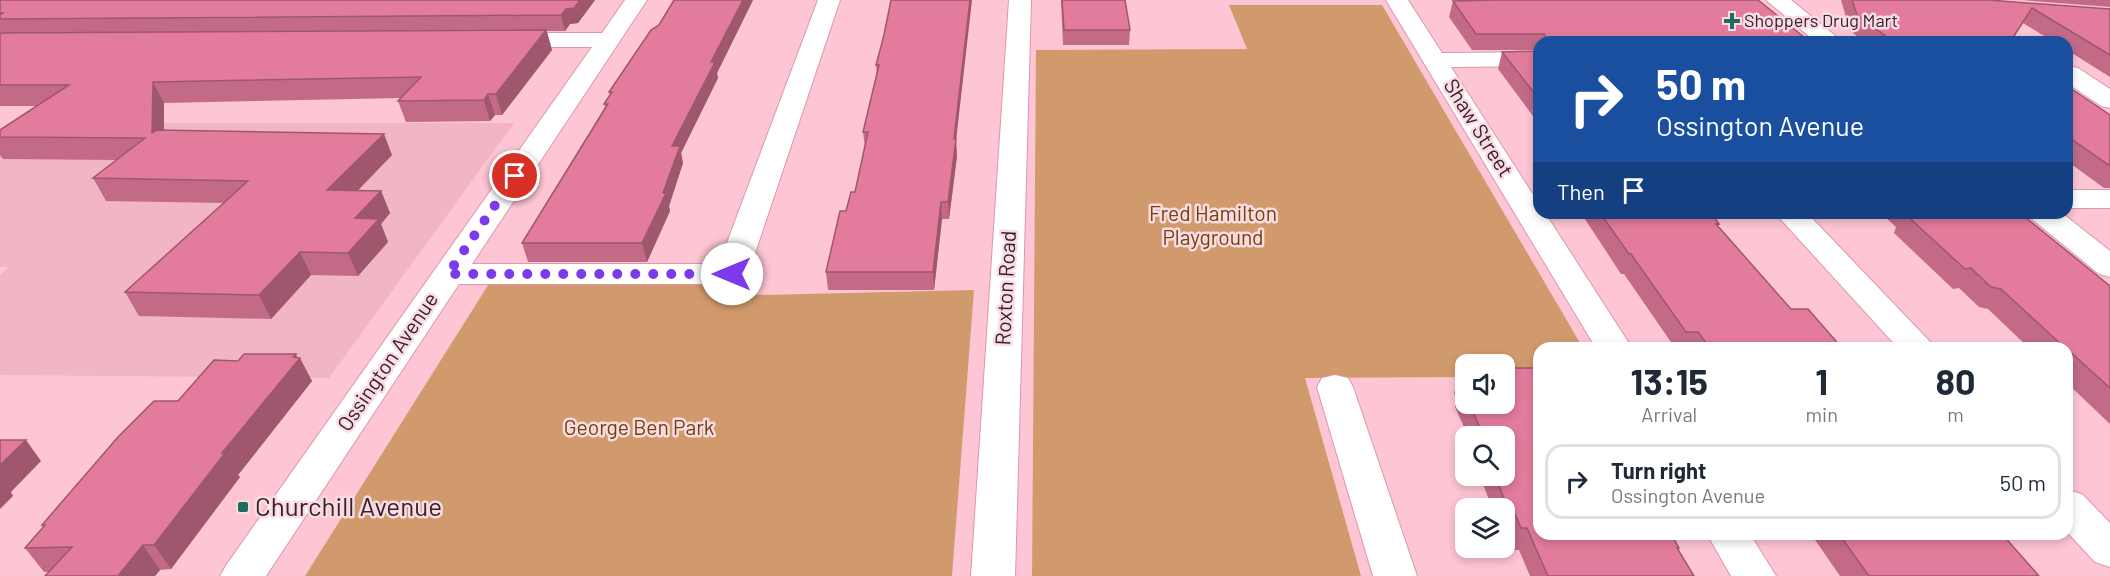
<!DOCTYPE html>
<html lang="en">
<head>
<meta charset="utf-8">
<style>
  :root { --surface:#fff; --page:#f6f6f7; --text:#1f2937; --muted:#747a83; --line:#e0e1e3 }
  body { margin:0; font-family:Barlow,sans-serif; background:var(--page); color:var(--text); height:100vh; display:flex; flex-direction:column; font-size:22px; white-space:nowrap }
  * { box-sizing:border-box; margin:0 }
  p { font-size:20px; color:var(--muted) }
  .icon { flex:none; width:33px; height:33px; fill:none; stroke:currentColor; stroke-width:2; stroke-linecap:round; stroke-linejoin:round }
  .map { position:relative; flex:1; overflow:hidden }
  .details { position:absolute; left:1533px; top:342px; width:540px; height:198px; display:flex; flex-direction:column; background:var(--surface); border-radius:18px; box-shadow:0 3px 9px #0003 }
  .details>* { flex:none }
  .banner { position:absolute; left:1533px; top:36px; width:540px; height:183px; border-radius:18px; box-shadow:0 3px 9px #0003; background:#1a4fa0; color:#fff; overflow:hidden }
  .tools { position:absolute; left:1455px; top:354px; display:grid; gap:12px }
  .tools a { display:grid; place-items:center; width:60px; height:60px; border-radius:12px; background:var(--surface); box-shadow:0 3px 9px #0003; font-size:30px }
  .pin { position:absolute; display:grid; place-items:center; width:51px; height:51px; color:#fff; margin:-26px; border:3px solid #fff; border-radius:50%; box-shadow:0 2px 6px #0007 }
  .me { position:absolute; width:66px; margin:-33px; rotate:270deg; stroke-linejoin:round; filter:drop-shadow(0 0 4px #0008) }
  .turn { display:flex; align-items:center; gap:21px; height:126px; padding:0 24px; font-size:27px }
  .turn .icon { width:78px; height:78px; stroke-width:2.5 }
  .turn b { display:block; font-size:42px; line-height:51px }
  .then { display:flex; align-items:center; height:57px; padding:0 24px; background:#0003; gap:12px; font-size:22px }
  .eta { display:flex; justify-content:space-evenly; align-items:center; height:102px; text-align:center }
  .eta b { font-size:36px; font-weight:700; line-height:42px }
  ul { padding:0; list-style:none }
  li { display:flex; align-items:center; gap:18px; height:75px; margin:0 12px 9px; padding:0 12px; border:3px solid var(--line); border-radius:18px }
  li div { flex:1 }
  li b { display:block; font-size:22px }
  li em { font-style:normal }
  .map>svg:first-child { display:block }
  .built { fill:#f1b5c5 }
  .green { fill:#d19a6c }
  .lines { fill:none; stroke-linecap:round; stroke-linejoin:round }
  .minor-casing { stroke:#db98ab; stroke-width:2 }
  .minor { fill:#fff; fill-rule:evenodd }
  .wall { fill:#c36b86 }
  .shaded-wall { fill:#9f576d }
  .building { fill:#e37c9c; stroke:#9f576d; stroke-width:1.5 }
  .route { stroke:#7c3aed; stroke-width:10; stroke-dasharray:0 18 }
  .poi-dot { fill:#236a5f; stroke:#f9dbe3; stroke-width:2 }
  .labels { text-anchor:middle; stroke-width:5; stroke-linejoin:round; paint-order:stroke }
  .far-poi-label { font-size:18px; fill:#3a2027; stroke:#f9dbe3; text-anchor:start }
  .street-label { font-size:21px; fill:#3a2027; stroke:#f9dbe3 }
  .park-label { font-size:21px; fill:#754107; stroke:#f9dbe3 }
  .near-poi-label { font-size:26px; fill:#3a2027; stroke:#f9dbe3; text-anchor:start }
</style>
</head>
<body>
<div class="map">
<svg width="2110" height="576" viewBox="0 0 2110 576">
  <rect width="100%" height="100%" fill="#fec5d4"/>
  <!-- built -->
  <polygon class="built" points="139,123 514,123 329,378 0,375 0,275 9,267 0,267 0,135"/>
  <!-- green -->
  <g class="green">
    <polygon points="1229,5 1382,5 1583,348 1539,348 1539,377 1505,377 1504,364 1466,364 1465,377 1305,378 1361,576 1032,576 1036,50 1247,49"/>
    <polygon points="717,281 714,296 974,290 952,576 305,576 490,282"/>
  </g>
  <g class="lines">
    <!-- minor casing -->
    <g class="minor-casing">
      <g id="minor">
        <polygon points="625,0 647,0 472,264 719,264 818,0 840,0 748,274 743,281 732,284 459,284 266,576 220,576 227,564 592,47 506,47 498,45 494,40 498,35 506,33 602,33"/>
        <polygon points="1009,0 1031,0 1015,576 971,576"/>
        <polygon points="1386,0 1408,0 1442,53 1539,52 1539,66 1451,67 1539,204 1539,213 1545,213 1632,348 1596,348"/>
        <polygon points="1766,0 1791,0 1843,42 1816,42"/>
        <polygon points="2067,66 2078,68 2110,89 2110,108 2101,106 2067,83"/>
        <rect x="2067" y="190" width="43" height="18"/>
        <polygon points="1775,213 1807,213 1936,348 1898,348"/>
        <polygon points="2028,213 2062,213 2110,251 2110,277 2099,274 2032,219"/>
        <polygon points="1335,375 1348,378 1353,387 1417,576 1373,576 1317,387 1322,378"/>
        <polygon points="2067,490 2082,494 2110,523 2110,567 2095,562 2067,532"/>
        <polygon points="1707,534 1750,534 1776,576 1731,576"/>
      </g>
    </g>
    <!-- minor -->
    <use href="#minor" class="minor"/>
  </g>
  <!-- wall -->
  <g class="wall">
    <polygon points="0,0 595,0 578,23 570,24 565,31 547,31 552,50 502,115 495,115 490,121 406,122 398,101 401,98 164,103 164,130 392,155 358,190 381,191 390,213 381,224 388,242 358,276 311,275 271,319 139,316 125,292 224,203 106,201 93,178 117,160 3,159 0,155 0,130 37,106 0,106 0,33 1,33 0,31"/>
    <polygon points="674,0 753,0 717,73 718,78 681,153 683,163 669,206 670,211 647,262 528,262 522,243 605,107 604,104 610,95 609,92 659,25"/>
    <polygon points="1061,0 1125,0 1130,30 1129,45 1063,45"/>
    <polygon points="1481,0 1758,0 1810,42 1539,42 1539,50 1472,50 1449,17 1453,1"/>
    <polygon points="1841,0 1988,0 2110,9 2110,77 2067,50 2067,42 2054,42 2023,23 2011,42 1865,42 1850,31"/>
    <polygon points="2020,0 2110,0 2110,7"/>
    <polygon points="884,35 956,141 957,156 949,219 942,219 934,290 828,290 826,272 846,211 855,192 865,147 863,132 877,74 876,65"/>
    <polygon points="1539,51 1539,124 1498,69 1502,52"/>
    <polygon points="2067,86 2110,115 2110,188 2104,188 2067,161"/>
    <polygon points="1581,213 1711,213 1719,224 1718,226 1791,309 1842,348 1675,348 1624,274 1621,274"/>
    <polygon points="1881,213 2020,213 2110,286 2110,424 2067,383 2067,348 2029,348 1988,309 1979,307 1959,288 1953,289 1894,233 1896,227"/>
    <polygon points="297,358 312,381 238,475 240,477 171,569 160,570 155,576 45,576 49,572 44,572 25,548 43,527 42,525 178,401"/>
    <polygon points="1505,368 1679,548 1678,550 1694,576 1530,576 1519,550 1513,550 1504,529 1504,508 1492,508 1480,476 1504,476 1504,436 1468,436 1455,407 1457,401 1454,393 1459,373 1466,372 1466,404 1504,404"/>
    <polygon points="1811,534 2002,534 2039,576 1840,576"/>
  </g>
  <!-- shaded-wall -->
  <g class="shaded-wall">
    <polygon points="580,0 595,0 578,23 570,24 565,31 561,15 566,9"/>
    <polygon points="743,0 753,0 717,73 718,78 681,153 683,163 669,206 670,211 647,262 642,243 663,193 672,146 711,62"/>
    <polygon points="970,0 972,0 956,141 957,156 949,219 948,202 954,139"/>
    <polygon points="546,30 552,50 502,115 496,94"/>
    <polygon points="153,82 164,103 164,155 152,133"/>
    <polygon points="488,94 495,115 490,121 484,100"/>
    <polygon points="384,134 392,155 337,212 327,190"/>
    <polygon points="381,191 390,213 381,224 388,242 358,276 348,253 355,218"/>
    <polygon points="941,202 942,219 934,290 933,272"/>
    <polygon points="300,252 311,275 271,319 259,295"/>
    <polygon points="296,354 298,360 300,358 312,381 238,475 240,477 171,569 154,545"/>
    <polygon points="26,440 41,461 11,492 13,496 0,509 0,465"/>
    <polygon points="143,545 160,570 155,576 118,576"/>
  </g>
  <!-- building -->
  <g class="building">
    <polygon points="0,0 580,0 574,8 566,9 561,15 0,19 0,15 3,13 0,13"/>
    <polygon points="674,0 743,0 711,62 715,62 672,146 680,146 663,193 666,193 642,243 522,243 608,104 604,104 612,92 609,92 651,30 659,25"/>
    <polygon points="891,0 970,0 954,139 956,139 948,202 941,202 933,272 826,272 840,211 846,211 851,192 855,192 868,132 863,132 879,65 876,65 884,35"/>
    <polygon points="1062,0 1125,0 1130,30 1064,30"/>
    <polygon points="1497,0 1758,0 1810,42 1719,42 1713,37 1593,38 1596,42 1545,42 1545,34 1476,34 1453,1"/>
    <polygon points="1852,0 1988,0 2110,9 2110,55 2032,8 2010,42 1894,42 1857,15"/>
    <polygon points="546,30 496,94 488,94 484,100 398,101 421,77 153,82 152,133 157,130 384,134 327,190 381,191 355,218 379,219 348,253 300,252 259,295 125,292 248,181 93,178 145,138 0,137 0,130 69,85 0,85 0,33"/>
    <polygon points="1539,51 1539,99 1502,52"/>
    <polygon points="2067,86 2110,115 2110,166 2067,136"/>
    <polygon points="1600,213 1711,213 1719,224 1716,224 1791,309 1808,309 1842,348 1710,348 1698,332 1686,332 1631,254 1629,254"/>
    <polygon points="1904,213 2020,213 2110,286 2110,388 2067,349 2067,348 2065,348 2001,289 1991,287 1971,268 1965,269"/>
    <polygon points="244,354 296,354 293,357 300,358 222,453 225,453 154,545 143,545 118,576 45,576 72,547 25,548 45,525 42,525 118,437 154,401 178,401 214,360 238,361"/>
    <polygon points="1505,368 1539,368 1539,534 1671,534 1679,548 1677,548 1694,576 1548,576 1527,528 1521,528 1512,507 1508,508 1495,476 1504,476 1504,436 1484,436 1469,404 1504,404 1504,372 1507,372"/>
    <polygon points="1466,372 1466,396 1461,386 1465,386 1459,373"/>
    <polygon points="0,440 26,440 0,465"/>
    <polygon points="1839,534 2002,534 2039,576 1869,576"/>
  </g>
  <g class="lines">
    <!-- route -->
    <polyline class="route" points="515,176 448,274 732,274"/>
  </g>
  <!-- markers -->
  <g class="poi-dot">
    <path d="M1729 12h6v6h6v6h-6v6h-6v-6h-6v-6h6z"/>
    <rect x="237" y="501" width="12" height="12" rx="3"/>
  </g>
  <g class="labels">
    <!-- far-poi labels -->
    <g class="far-poi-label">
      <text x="1744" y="27">Shoppers Drug Mart</text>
    </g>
    <!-- street labels -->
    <g class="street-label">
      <text transform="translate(1478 128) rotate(58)" y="7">Shaw Street</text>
      <text transform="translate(1006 288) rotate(-87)" y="7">Roxton Road</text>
      <text transform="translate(388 362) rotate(-56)" y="7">Ossington Avenue</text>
    </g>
    <!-- park labels -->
    <g class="park-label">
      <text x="1213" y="221">Fred Hamilton<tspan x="1213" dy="24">Playground</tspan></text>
      <text x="639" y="435">George Ben Park</text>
    </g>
    <!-- near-poi labels -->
    <g class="near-poi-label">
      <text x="255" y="516">Churchill Avenue</text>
    </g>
  </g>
</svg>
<div class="tools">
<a><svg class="icon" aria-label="sound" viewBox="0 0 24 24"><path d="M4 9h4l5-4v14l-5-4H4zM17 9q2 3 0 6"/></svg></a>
<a><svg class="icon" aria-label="search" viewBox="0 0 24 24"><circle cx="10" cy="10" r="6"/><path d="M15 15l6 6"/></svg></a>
<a><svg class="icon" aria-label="layers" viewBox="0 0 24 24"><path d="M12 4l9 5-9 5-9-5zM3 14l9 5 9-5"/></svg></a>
</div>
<div class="pin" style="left:515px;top:176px;background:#d93025"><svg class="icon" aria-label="arrive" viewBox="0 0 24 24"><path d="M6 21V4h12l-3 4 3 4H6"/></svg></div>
<svg class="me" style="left:732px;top:274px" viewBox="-20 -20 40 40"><circle r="19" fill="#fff"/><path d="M0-13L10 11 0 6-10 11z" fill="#7c3aed"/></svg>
<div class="banner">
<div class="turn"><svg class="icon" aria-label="right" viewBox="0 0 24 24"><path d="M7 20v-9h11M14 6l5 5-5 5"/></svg><div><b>50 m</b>Ossington Avenue</div></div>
<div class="then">Then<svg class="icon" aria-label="arrive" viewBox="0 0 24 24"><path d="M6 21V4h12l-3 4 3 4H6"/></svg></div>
</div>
<section class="details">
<div class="eta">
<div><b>13:15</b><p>Arrival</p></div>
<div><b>1</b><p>min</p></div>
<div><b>80</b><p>m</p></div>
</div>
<ul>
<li><svg class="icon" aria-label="right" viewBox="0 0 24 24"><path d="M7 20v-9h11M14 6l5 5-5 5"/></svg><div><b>Turn right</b><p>Ossington Avenue</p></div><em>50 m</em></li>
</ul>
</section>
</div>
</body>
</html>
